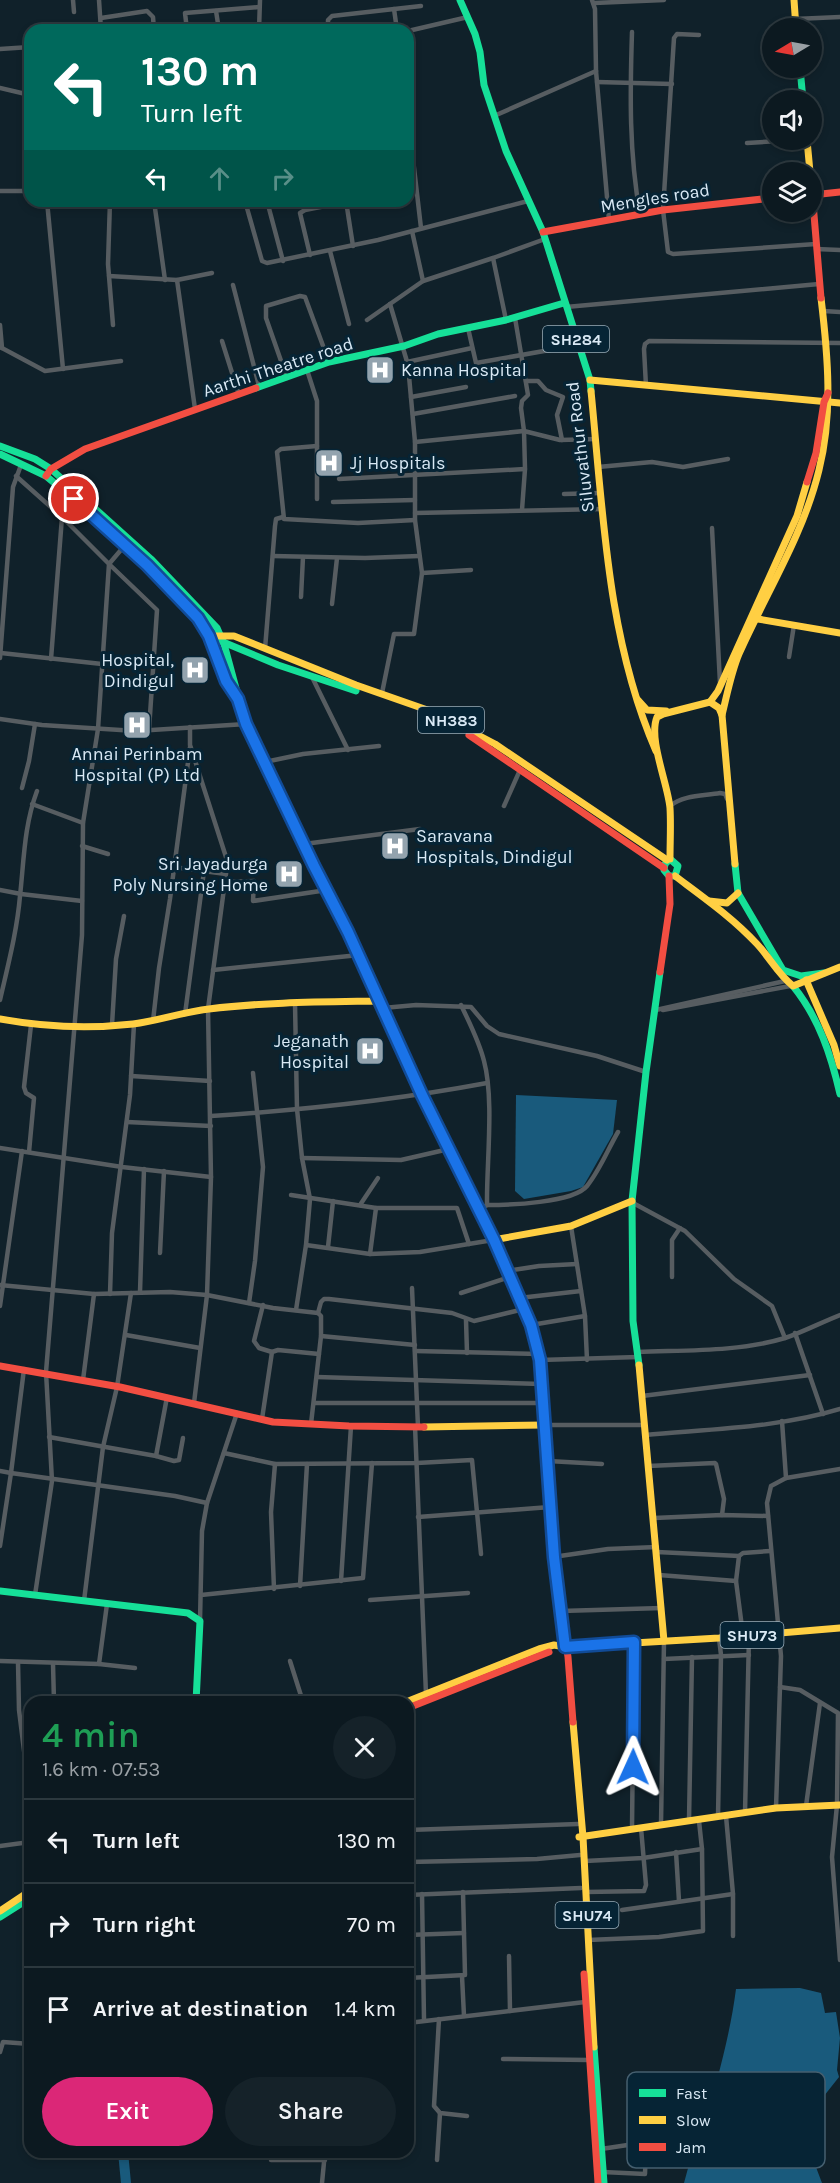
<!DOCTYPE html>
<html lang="en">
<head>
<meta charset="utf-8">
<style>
  :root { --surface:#0c1920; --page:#152229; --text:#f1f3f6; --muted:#9aa0a5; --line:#2c383e; --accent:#db2777 }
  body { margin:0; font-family:Karla,sans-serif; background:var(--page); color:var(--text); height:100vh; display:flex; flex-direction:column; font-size:22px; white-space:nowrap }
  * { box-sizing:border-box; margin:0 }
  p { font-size:20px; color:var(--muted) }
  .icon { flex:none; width:33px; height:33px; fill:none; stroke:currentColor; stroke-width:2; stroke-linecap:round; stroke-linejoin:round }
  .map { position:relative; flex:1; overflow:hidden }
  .sheet { position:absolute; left:24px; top:1696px; width:390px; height:462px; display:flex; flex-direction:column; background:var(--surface); border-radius:18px; box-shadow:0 3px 9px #0003,0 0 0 2px var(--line) }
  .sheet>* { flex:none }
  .guide { position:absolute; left:24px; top:24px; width:390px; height:183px; border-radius:18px; box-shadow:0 3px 9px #0003,0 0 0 2px var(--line); background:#00695c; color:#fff; overflow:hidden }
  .needle { width:39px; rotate:260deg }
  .tools { position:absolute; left:762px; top:18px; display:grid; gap:12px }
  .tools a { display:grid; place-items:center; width:60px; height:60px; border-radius:50%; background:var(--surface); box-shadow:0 3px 9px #0003,0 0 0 2px var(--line); font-size:30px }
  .pin { position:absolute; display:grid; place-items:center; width:51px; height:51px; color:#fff; margin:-26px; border:3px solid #fff; border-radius:50%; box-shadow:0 2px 6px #0007 }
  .me { position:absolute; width:66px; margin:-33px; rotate:1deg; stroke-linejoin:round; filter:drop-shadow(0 0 4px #0008) }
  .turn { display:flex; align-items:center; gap:21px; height:126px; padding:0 18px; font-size:27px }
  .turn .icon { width:78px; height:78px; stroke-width:2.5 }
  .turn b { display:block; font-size:42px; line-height:51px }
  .lanes { display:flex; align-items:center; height:57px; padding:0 18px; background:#0003; justify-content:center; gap:30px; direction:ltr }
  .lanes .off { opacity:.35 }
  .round { display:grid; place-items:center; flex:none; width:63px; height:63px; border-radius:32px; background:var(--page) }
  .overview { display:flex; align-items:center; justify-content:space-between; height:102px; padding:0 18px }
  h1 { font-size:36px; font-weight:600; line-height:45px; color:#1e9e55 }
  .primary-button { display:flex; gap:12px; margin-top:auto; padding:12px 18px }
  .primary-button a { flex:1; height:69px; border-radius:36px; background:var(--accent); color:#fff; font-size:24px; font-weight:600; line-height:69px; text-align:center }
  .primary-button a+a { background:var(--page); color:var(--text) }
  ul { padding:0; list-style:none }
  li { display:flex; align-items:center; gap:18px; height:84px; padding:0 18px; border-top:2px solid var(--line) }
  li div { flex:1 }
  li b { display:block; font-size:22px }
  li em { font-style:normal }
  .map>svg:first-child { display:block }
  .water { fill:#195a7c }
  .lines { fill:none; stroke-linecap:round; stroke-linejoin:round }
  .river { stroke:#195a7c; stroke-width:10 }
  .street { stroke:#575d61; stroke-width:4.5 }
  .fast { stroke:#16e098; stroke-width:7 }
  .slow { stroke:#ffcf43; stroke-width:7 }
  .jam { stroke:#f24e42; stroke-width:7 }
  .route-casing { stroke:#114b97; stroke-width:15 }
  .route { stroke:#1a73e8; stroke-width:10 }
  .labels { text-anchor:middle; stroke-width:6; stroke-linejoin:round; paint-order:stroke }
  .shield { fill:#062435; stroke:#9aaebb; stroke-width:1.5 }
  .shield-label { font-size:16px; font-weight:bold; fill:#d9e9f5 }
  .street-label { font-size:18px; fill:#d9e9f5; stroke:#062435 }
  .poi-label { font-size:18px; fill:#d9e9f5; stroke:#062435; text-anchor:start }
  .key { fill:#062435; stroke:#455f6f; stroke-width:1.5 }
  .key-label { font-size:16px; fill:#d9e9f5 }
</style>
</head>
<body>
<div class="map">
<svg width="840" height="2183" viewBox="0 0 840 2183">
  <rect width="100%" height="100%" fill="#10212a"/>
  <!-- water -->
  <g class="water">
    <polygon points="516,1095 617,1100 613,1134 583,1187 571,1191 524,1199 515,1191"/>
    <path d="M800 1988 821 1993 825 2013 836 2012 840 2038 837 2070 839 2077 805 2120 806 2149 811 2154 822 2183H684C693 2148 707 2115 717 2080 725 2050 732 2020 736 1989Z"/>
  </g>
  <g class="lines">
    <!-- river -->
    <polyline class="river" points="123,2152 126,2183"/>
    <!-- street -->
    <g class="street">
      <polyline points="73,0 74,12"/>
      <polyline points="99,0 101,30"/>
      <polyline points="592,0 595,9 596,71 609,220"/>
      <polyline points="594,3 664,0"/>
      <polyline points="394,9 397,30"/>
      <polyline points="216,11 219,30"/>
      <polyline points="101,18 147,11 153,17 154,30"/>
      <polyline points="795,19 840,17"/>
      <polyline points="187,30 185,13 259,7"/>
      <polyline points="259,30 260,0"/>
      <polyline points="328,30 328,20 332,16 421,6"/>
      <polyline points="408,31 468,17"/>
      <path d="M632 32C630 94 629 153 640 214"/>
      <polyline points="699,35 677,34 674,38 663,210 668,252 673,254 816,244"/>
      <polyline points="0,49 30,47"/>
      <polyline points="597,82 672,84"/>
      <polyline points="0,88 30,95"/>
      <polyline points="408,116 421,228"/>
      <polyline points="494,116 596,71"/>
      <polyline points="747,143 778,141 807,148"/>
      <polyline points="0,191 30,191"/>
      <polyline points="47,201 63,369"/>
      <polyline points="110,201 108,264 113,325"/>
      <polyline points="154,201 165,280"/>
      <polyline points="245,201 262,261 267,263 378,240 528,201"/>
      <polyline points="267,201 283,261"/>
      <polyline points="346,201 353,246"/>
      <polyline points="412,231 423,281"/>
      <polyline points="816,249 840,250"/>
      <polyline points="330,251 349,324"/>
      <polyline points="310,255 300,213 305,210 346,202"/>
      <polyline points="493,258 506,320"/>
      <polyline points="109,276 177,280 212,273"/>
      <polyline points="177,280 195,409"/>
      <polyline points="233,285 259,386"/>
      <polyline points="566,307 819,284"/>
      <polyline points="823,311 840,312"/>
      <polyline points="515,318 528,395 522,401 521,408 524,431 525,469 522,510"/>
      <polyline points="367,320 423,281 493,258 545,239"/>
      <polyline points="0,325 2,348"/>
      <polyline points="468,328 476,363 578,345"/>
      <polyline points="222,341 239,395"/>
      <polyline points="0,347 45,371 121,361"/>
      <polyline points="407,362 472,348"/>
      <polyline points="307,370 317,401 317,499"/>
      <polyline points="287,378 266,318 266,306 300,296 305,297 329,362"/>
      <polyline points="526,381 538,381 546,390 563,397 557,415 562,440"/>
      <polyline points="646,386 644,349 645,344 649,341 840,343"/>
      <polyline points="411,397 466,387"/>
      <polyline points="413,414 515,396"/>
      <polyline points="415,442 524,431 560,440 596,439"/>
      <polyline points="317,446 281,449 277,452 284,519 358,523 415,520"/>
      <polyline points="598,467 652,462 683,467 728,459"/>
      <polyline points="16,476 62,517 51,659"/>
      <polyline points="339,479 525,469"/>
      <polyline points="564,494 601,493"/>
      <polyline points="333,502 415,500"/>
      <polyline points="415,513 603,509"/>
      <polyline points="712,528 720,683"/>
      <polyline points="126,544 109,564 157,610 149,730"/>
      <polyline points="273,556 365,558 419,556"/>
      <polyline points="422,573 471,570"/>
      <polyline points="301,597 303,557"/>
      <polyline points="332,604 337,558"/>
      <polyline points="265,649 275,526 276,519 283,517"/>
      <polyline points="1,653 102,664"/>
      <polyline points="789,657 794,625"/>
      <polyline points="0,658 13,487 21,465"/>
      <polyline points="312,677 348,750"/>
      <polyline points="382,693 394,634 414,634 422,573 415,520 415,442 408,365 390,304"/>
      <polyline points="0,719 42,725 136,731 246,724"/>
      <polyline points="190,727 190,745 226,857 227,866 208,1009 211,1177 207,1295 194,1403"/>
      <polyline points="265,762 303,754 379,746"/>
      <polyline points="22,788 29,761 35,724"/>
      <polyline points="32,804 83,823"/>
      <polyline points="504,806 520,770"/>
      <path d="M670 806C683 795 703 796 720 793L725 794 727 799"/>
      <polyline points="304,844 420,829"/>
      <polyline points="82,846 108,854"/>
      <polyline points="173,867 226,874"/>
      <polyline points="225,882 254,881 253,901 327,890"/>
      <polyline points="0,890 21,894 82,901"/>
      <polyline points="213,970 359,955"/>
      <path d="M0 1000C8 965 17 931 20 896 24 860 24 826 37 791"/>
      <polyline points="295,1003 297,1109 302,1158 310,1199 306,1245 296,1310"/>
      <path d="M461 1005C470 1024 479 1041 484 1061 494 1098 487 1159 487 1199V1205L478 1210"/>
      <polyline points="383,1008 416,1005 471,1007 487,1026 499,1034 597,1056 646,1072"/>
      <polyline points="656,1010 785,981"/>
      <polyline points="663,1010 790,986"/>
      <polyline points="185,1014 204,871"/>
      <polyline points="153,1021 159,968 170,899 190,747"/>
      <polyline points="112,1025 116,959 124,916"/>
      <polyline points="131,1076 210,1081"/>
      <path d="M211 1116C303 1110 396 1100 487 1083"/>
      <polyline points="127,1122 211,1126"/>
      <polyline points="0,1148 122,1167 211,1177"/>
      <polyline points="29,1152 34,1098 26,1093 24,1087 31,1025"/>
      <polyline points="302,1158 401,1160 449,1149"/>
      <polyline points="291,1195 376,1208 457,1208 469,1244"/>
      <polyline points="633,1203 685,1231 734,1279 772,1306 785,1338"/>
      <polyline points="360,1205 378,1178"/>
      <path d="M487 1205C509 1205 573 1203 587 1186 600 1170 608 1149 618 1132"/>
      <polyline points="571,1226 585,1316 587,1360"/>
      <polyline points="306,1245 370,1254 420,1252 493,1240"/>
      <polyline points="328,1247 333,1201"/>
      <polyline points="160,1253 164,1171"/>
      <polyline points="370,1254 376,1208"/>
      <polyline points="507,1271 539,1266 577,1264"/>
      <polyline points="672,1277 672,1240 680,1228"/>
      <polyline points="0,1285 94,1294 170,1292 207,1295 273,1308 318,1313 321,1316 321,1336 311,1424"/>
      <polyline points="412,1288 418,1427"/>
      <polyline points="140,1292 144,1169"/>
      <polyline points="461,1293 510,1277"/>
      <polyline points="110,1294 112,1233 130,1095 134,1024"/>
      <polyline points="519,1298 581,1291"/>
      <polyline points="249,1303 255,1261 263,1167 253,1073"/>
      <polyline points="263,1305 254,1341 259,1348 272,1352"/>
      <polyline points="0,1306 22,1151"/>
      <polyline points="318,1313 321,1302 324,1299 329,1299 452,1313 474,1321 524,1309"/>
      <polyline points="466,1320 467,1353"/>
      <polyline points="531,1325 585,1316"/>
      <polyline points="795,1333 823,1414"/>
      <polyline points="126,1335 200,1348"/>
      <polyline points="321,1336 415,1345"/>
      <polyline points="415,1351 539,1354"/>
      <path d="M638 1352C685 1350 739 1352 785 1338 803 1332 822 1322 840 1315"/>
      <polyline points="540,1360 638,1357"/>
      <polyline points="317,1377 541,1384"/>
      <polyline points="83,1380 94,1294"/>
      <polyline points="642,1396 810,1375"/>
      <polyline points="314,1403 542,1403"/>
      <polyline points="262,1419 272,1352 278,1350 319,1354"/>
      <polyline points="544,1425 643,1425"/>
      <polyline points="415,1426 426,1694"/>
      <path d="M645 1435C710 1429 778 1428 840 1409"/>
      <polyline points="49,1437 156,1456 174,1461 179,1460 183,1438"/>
      <polyline points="224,1453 275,1464 417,1463 472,1460 481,1554"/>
      <polyline points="156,1456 167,1397"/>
      <polyline points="548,1461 602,1464"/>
      <polyline points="648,1466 715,1463 716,1464 724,1499 722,1515"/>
      <polyline points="0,1471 11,1473 24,1369"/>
      <polyline points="786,1478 840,1469"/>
      <polyline points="418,1517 550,1507"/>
      <polyline points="654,1518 722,1515 768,1516"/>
      <polyline points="0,1546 11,1473 175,1496 207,1503"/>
      <polyline points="657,1552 739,1556"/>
      <polyline points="553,1557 608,1549 657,1547"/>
      <polyline points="659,1575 736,1581"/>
      <polyline points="341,1581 351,1426"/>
      <polyline points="300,1586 307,1464"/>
      <polyline points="274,1589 271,1512 275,1464"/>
      <polyline points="35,1595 52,1481 46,1372 82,935 83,823 98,729 109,564 62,517 74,499"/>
      <polyline points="201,1595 363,1578 372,1463"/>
      <polyline points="370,1600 468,1593"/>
      <polyline points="84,1601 103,1447 117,1387 131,1293"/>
      <polyline points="561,1611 662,1608"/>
      <polyline points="200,1621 202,1531 207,1503 237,1413"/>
      <polyline points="743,1635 736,1581 739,1556 743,1553 770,1551"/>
      <polyline points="664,1659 749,1655"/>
      <polyline points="0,1661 99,1664 107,1604"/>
      <polyline points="290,1661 303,1702"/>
      <polyline points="18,1662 19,1710 30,1799"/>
      <polyline points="53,1664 54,1702"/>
      <polyline points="99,1664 135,1668"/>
      <polyline points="780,1687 800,1690 838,1713 837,1805 832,1857 840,1960"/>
      <polyline points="806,1806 820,1703"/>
      <polyline points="776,1808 781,1656 767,1503 771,1486 786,1478 782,1421"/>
      <polyline points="745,1813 749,1636"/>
      <polyline points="726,1816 733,1894 733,1936"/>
      <polyline points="718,1817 721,1655 719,1638"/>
      <polyline points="689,1821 692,1657"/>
      <polyline points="661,1825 664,1641"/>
      <polyline points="632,1829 634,1642"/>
      <polyline points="408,1830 578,1824"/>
      <polyline points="0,1846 30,1842"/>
      <polyline points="676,1852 679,1901"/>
      <polyline points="585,1861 643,1858 702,1849"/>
      <polyline points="408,1862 537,1859 580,1855"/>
      <polyline points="586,1892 644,1891 646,1885 641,1828"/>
      <polyline points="422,1894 424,2020"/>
      <polyline points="408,1895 581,1888"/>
      <polyline points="622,1910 733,1894"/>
      <polyline points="408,1935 464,1933"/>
      <polyline points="588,1940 659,1937 703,1931 702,1849 699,1821"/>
      <polyline points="509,1956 510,2011"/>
      <polyline points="462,1976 464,2016"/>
      <polyline points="408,1978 465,1975 463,1892"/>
      <polyline points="439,2019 434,2106 440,2113 467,2116"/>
      <polyline points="408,2023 585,2002"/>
      <polyline points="0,2052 3,2042 30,2044"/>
      <polyline points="503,2059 589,2060"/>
      <polyline points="601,2149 641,2143 646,2146 645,2174 603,2172"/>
      <polyline points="259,2155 259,2152"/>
      <polyline points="271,2160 325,2160"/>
      <polyline points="437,2160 440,2113"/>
      <polyline points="322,2183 325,2152"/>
    </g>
    <!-- fast -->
    <g class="fast">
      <polyline points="460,0 475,34 480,52 484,85 506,151 543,232 590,380 591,391"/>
      <polyline points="800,68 803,100"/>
      <polyline points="256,388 329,362 404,346 438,334 506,320 564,303"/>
      <polyline points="0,446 35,459 51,469 151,559 217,628 224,644 244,718"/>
      <polyline points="0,454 46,476 89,512 185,604 206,630 226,681 234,693"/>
      <polyline points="211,637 278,665 356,691"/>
      <polygon points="670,859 678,866 675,876 669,876 664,870 665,864"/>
      <polyline points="735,864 738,893 783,970 801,976 824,973"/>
      <polyline points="359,956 422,1095 496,1248"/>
      <path d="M793 986C819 1018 831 1055 840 1094"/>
      <polyline points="639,1365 633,1321 632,1201 646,1072 660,972"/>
      <polyline points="0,1591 188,1613 200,1621 196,1702"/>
      <polyline points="0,1917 30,1898"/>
      <polyline points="594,2047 604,2183"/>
    </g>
    <!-- slow -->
    <g class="slow">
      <polyline points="794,0 796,28"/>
      <polyline points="807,140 810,172"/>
      <polyline points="590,380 840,403"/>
      <path d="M591 391C603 512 607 639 656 751"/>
      <polyline points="758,619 840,633"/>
      <polyline points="209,636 234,636 356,685 436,713 495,744 667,860"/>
      <polyline points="638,700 647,710 666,711"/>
      <polyline points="710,702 718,691 797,516 807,482"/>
      <path d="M722 715C727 695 731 673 739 654 766 593 803 536 819 470 833 414 828 356 821 298"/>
      <path d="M670 859C670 842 671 825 670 808 668 784 648 739 657 717L663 714 710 702 719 708 722 715 735 864"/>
      <path d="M675 876C703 897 733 918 757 944 770 958 778 974 793 986L840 967"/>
      <polyline points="709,901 727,903 738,893"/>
      <polyline points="806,980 834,1045 840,1066"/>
      <path d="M0 1019C44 1027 88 1029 133 1024 158 1021 183 1012 209 1009 265 1002 323 1002 379 1001"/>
      <polyline points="493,1240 571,1226 632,1201"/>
      <polyline points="639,1365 664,1641"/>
      <polyline points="424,1427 543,1425"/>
      <polyline points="406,1702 539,1649 554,1645 565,1647 719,1638 840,1628"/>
      <polyline points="573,1722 583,1837 594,2047"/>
      <polyline points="579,1837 776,1808 840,1805"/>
      <polyline points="0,1911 30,1891"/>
    </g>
    <!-- jam -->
    <g class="jam">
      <polyline points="812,191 821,298"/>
      <polyline points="812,195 840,192"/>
      <polyline points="543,232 663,210 772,198"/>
      <polyline points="46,476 51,469 85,449 256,388"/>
      <polyline points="807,482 816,453 824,402 828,393"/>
      <polyline points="244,718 359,956"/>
      <polyline points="469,735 664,868"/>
      <polyline points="660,972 670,904 669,876"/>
      <polyline points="496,1248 531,1325 540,1360 553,1557 568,1657 573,1722"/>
      <polyline points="0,1366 120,1387 273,1422 349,1426 424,1427"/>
      <polyline points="408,1708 549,1652"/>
      <polyline points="584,1974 598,2183"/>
    </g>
  </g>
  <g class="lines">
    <!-- route casing -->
    <g class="route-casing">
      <polyline id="route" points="74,499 147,565 198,618 209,636 226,681 238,699 246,724 314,866 348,932 422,1095 494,1240 531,1325 540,1360 554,1557 565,1647 634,1642 633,1767"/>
    </g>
    <!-- route -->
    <use href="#route" class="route"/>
  </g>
  <!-- icons -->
  <defs>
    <g id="hospital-square" transform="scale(1.5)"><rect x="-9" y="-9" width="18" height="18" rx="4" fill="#93a3ae" stroke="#062435"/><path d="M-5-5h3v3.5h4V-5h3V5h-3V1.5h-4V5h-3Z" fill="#fff"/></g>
  </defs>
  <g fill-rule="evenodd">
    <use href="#hospital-square" x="380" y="370"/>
    <use href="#hospital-square" x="329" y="463"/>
    <use href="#hospital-square" x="195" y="670"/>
    <use href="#hospital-square" x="137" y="725"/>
    <use href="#hospital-square" x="395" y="846"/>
    <use href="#hospital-square" x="289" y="874"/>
    <use href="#hospital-square" x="370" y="1051"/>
  </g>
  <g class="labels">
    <!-- shield labels -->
    <g class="shield">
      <rect x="543" y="326" width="66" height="26" rx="4.5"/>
      <rect x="418" y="707" width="66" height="26" rx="4.5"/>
      <rect x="720.5" y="1622" width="63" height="26" rx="4.5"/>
      <rect x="555.5" y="1902" width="63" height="26" rx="4.5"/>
    </g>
    <g class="shield-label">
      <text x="576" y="345">SH284</text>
      <text x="451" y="726">NH383</text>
      <text x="752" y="1641">SHU73</text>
      <text x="587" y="1921">SHU74</text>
    </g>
    <!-- street labels -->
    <g class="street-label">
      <text transform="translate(655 198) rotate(-9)" y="6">Mengles road</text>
      <text transform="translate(278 367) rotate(-18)" y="6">Aarthi Theatre road</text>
      <text transform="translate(580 447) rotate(-97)" y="6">Siluvathur Road</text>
    </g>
    <!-- poi labels -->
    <g class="poi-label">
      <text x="401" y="376">Kanna Hospital</text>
      <text x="350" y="469">Jj Hospitals</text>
      <text x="174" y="666" text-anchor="end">Hospital,<tspan x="174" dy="21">Dindigul</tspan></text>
      <text x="137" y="760" text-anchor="middle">Annai Perinbam<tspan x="137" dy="21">Hospital (P) Ltd</tspan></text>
      <text x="416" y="842">Saravana<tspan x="416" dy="21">Hospitals, Dindigul</tspan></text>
      <text x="268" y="870" text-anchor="end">Sri Jayadurga<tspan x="268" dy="21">Poly Nursing Home</tspan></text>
      <text x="349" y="1047" text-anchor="end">Jeganath<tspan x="349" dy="21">Hospital</tspan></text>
    </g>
  </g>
  <!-- legend -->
  <rect x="627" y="2072" width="198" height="96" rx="9" class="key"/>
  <rect x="639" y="2089" width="27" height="8" fill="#16e098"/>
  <rect x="639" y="2116" width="27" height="8" fill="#ffcf43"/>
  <rect x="639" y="2143" width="27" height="8" fill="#f24e42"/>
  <g class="key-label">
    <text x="676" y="2099">Fast</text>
    <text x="676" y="2126">Slow</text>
    <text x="676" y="2153">Jam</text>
  </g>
</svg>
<div class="tools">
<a><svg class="needle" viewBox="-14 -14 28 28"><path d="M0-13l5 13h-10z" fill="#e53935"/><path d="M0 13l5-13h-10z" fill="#9aa0a5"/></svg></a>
<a><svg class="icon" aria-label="sound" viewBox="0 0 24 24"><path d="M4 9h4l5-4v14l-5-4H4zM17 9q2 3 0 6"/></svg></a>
<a><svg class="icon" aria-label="layers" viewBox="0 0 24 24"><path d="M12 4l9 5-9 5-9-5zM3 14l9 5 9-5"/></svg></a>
</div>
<div class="pin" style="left:74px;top:499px;background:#d93025"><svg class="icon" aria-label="arrive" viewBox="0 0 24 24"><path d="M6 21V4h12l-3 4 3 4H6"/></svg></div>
<svg class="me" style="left:633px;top:1767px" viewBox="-20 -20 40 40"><path d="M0-17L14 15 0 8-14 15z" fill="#1a73e8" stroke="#fff" stroke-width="4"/></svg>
<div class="guide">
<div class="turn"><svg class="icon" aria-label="left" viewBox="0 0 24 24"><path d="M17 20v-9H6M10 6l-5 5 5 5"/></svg><div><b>130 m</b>Turn left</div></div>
<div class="lanes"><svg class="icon" aria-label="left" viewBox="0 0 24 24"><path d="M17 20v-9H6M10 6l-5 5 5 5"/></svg><svg class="icon off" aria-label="ahead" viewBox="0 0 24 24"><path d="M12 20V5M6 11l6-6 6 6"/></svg><svg class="icon off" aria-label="right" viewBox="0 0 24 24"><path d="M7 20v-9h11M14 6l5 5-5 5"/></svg></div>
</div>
<section class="sheet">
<div class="overview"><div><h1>4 min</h1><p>1.6 km · 07:53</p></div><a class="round"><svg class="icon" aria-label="close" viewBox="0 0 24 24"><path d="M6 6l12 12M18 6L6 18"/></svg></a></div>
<ul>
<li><svg class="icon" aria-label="left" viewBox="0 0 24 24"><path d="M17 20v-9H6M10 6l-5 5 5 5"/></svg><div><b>Turn left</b></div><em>130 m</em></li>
<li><svg class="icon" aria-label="right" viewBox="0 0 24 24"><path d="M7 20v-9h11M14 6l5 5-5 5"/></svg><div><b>Turn right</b></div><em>70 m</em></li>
<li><svg class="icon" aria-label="arrive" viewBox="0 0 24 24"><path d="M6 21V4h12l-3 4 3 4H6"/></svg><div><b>Arrive at destination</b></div><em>1.4 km</em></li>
</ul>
<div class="primary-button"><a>Exit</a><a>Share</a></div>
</section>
</div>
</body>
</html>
